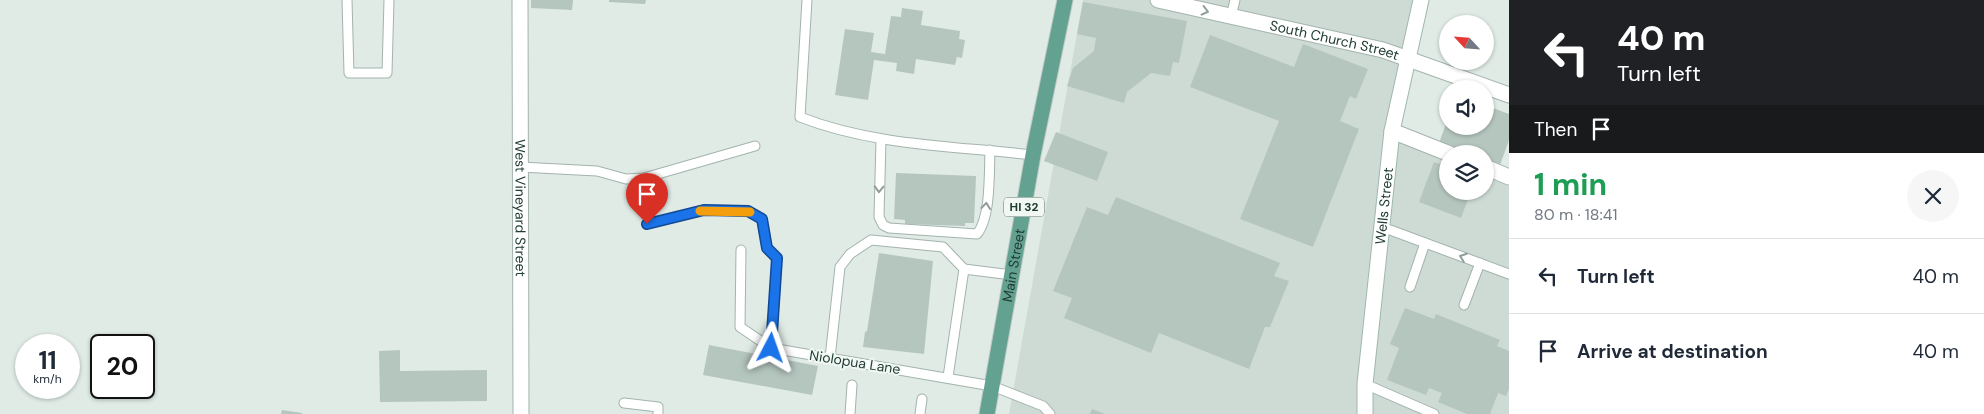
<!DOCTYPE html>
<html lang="en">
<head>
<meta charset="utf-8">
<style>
  :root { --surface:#fff; --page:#f6f6f7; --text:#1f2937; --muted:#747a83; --line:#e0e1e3 }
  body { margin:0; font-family:"DM Sans",sans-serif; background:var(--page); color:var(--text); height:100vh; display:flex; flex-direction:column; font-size:19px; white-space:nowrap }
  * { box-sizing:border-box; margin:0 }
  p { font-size:16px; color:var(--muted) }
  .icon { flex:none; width:28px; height:28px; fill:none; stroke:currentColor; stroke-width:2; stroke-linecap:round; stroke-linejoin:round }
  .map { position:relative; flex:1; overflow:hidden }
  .drawer { display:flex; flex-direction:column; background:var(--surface); width:475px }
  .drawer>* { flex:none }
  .guide { background:#202124; color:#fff; overflow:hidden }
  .needle { width:32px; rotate:296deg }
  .tools { position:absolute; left:1439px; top:15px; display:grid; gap:10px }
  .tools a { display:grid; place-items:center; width:55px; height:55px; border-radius:50%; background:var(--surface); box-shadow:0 1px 4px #0004; font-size:25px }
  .speed { position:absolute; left:15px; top:334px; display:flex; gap:10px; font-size:25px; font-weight:700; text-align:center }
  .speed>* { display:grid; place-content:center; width:65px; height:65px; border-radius:50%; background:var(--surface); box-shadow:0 1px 4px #0004; line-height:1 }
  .speed small { font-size:12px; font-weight:400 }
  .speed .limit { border:2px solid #111; border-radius:8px; background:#fff; color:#111 }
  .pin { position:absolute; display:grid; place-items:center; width:42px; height:42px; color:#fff; margin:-51px -21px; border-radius:50% 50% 50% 0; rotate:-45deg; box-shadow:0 0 5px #0007 }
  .pin .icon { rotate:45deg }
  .me { position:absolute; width:55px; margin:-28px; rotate:4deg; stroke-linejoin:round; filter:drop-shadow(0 0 4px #0008) }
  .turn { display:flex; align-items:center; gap:18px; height:105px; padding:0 25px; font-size:22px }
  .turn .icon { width:65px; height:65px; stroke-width:2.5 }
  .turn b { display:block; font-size:35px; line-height:42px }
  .then { display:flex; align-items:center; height:48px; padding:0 25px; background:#0003; gap:10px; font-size:19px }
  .round { display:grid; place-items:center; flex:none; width:52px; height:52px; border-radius:26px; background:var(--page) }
  .headline { display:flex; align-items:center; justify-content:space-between; height:85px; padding:0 25px }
  h1 { font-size:30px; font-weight:700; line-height:38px; color:#1e9e55 }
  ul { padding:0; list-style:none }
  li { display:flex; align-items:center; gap:15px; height:75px; padding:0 25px; border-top:1px solid var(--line) }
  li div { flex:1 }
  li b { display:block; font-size:19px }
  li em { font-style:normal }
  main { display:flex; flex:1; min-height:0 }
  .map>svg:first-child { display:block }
  .built { fill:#cedbd5 }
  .building { fill:#b5c6bf }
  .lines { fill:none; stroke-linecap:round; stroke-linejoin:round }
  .lane-casing { stroke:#a3b3ad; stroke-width:11 }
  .street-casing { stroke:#a3b3ad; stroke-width:17 }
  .secondary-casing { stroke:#9eb8ae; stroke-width:17 }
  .primary-casing { stroke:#c1c8c6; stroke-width:17 }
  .lane { stroke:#fff; stroke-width:9 }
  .street { stroke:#fff; stroke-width:15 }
  .secondary { stroke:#fff; stroke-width:15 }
  .primary { stroke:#63a290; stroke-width:15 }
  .oneway { stroke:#909e9a }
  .route-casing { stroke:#114b97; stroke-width:12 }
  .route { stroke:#1a73e8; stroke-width:9 }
  .slow { stroke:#f59e0b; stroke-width:9 }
  .labels { text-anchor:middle; stroke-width:4; stroke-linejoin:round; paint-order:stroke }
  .shield { fill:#f1f8f4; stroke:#5f746e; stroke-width:1 }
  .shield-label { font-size:12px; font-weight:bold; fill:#203c34 }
  .street-label { font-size:14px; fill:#203c34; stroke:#f1f8f4 }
</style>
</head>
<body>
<main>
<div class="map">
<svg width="1509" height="414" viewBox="0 0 1509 414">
  <rect width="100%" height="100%" fill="#e0ebe6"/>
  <!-- built -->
  <polygon class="built" points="1083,0 1421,0 1392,131 1448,154 1448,191 1485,191 1485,167 1509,177 1509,414 1009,414"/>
  <!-- building -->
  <g class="building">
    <polygon points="531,0 573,0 572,10 531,8"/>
    <polygon points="609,0 646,0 645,4 609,2"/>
    <polygon points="1083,2 1187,21 1179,63 1173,62 1170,76 1151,73 1127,92 1124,103 1067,86 1073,68 1094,51 1096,38 1077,34"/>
    <polygon points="902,8 923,11 921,25 960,31 959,39 965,40 962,58 957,57 955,65 916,59 914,74 896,71 897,63 874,60 868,100 835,95 845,29 874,33 871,52 885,54 891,16 901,17"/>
    <polygon points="1210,35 1294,67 1303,44 1368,69 1356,99 1350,96 1340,121 1359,129 1313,247 1240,219 1279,121 1190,87"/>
    <polygon points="1485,105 1509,114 1509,140 1500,165 1485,160 1485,154 1469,154 1439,143 1447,121 1448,126 1485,126"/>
    <polygon points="1056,132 1108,152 1097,181 1044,161"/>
    <polygon points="1434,162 1448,167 1448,191 1471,191 1461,218 1419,202"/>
    <polygon points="896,173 976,176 974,223 965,223 965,226 905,224 905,220 894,219"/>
    <polygon points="1116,197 1280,263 1274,276 1289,281 1270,327 1265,327 1249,369 1159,333 1151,353 1064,318 1072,298 1053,291 1087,207 1108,215"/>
    <polygon points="879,253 933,261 924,354 863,347 865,332 867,331"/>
    <polygon points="1405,308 1434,319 1436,314 1500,340 1497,346 1509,351 1509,389 1506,396 1498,393 1490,414 1467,414 1438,402 1442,393 1429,388 1426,395 1387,380 1399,348 1390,344"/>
    <polygon points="709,345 818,366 812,395 703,375"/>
    <polygon points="400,350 400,371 487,370 487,401 380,402 379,351"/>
    <polygon points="1092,409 1105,414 1090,414"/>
    <polygon points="282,410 302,413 302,414 281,414"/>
  </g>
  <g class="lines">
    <!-- lane casing -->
    <g class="lane-casing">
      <g id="lane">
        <polyline points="347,0 349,73 387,73 389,0"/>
        <path d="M807 0 800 117C874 146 955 146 1033 155"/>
        <polyline points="1231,17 1235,0"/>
        <path d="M881 140 879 217 883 225 889 228 977 234C991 217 989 173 990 150"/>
        <polyline points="520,167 597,171 626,179 644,178 755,146"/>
        <polyline points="647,224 704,210 748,211 762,219 767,248 777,259 771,348"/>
        <polyline points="1382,227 1509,274"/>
        <polyline points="741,250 740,327 771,348 992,386 1043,406 1050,414"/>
        <polyline points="1410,287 1425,243"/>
        <polyline points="1464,305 1480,263"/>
        <polyline points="830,358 840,267 850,254 871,240 943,247 964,269"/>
        <polyline points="948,377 964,269 1012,275"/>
        <polyline points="1365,384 1434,414"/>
        <polyline points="624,403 658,407 658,414"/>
        <polyline points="850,414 852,385"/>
        <polyline points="920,414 922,399"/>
      </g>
    </g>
    <!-- street casing -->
    <g class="street-casing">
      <g id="street">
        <path id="s1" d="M520 0 521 414"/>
        <path id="s2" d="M1158 0 1383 50 1509 95"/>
        <polyline points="1392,131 1450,154"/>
        <polyline points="1485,167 1509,177"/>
      </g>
    </g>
    <!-- secondary casing -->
    <g class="secondary-casing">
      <g id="secondary">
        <path id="s3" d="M1365 414V384L1392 131 1421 0"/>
      </g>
    </g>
    <!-- primary casing -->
    <g class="primary-casing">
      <g id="primary">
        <path id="s4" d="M987 414 1033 155 1065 0"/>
      </g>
    </g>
    <!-- lane -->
    <use href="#lane" class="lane"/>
    <!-- street -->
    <use href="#street" class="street"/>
    <!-- secondary -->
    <use href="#secondary" class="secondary"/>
    <!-- primary -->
    <use href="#primary" class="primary"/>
  </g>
  <!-- one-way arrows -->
  <defs><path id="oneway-chevron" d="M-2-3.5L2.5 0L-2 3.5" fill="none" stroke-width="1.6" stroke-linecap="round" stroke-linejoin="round" transform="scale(1.25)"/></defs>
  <g class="oneway">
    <use href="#oneway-chevron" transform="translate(1205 11) rotate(14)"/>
    <use href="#oneway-chevron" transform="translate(879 189) rotate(92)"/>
    <use href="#oneway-chevron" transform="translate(986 206) rotate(-84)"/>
    <use href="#oneway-chevron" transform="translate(1463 257) rotate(-160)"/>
  </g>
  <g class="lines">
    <!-- route casing -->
    <g class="route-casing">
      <polyline id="route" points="647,224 704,210 748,211 762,219 767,248 777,258 771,348"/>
    </g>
    <!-- route -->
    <use href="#route" class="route"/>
    <!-- slow -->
    <polyline class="slow" points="700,211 750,212"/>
  </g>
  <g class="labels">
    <!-- shield labels -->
    <rect class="shield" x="1004" y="197.5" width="40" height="19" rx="4"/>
    <g class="shield-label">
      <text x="1024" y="211">HI 32</text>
    </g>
    <!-- street labels -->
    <g class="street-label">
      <text dy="5" stroke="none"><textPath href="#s2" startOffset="181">South Church Street</textPath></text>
      <text dy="5" stroke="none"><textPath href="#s3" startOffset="209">Wells Street</textPath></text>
      <text dy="5" stroke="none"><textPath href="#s1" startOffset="208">West Vineyard Street</textPath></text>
      <text dy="5" stroke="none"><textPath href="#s4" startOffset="151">Main Street</textPath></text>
      <text transform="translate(855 362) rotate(9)" y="5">Niolopua Lane</text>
    </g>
  </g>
</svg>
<div class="tools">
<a><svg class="needle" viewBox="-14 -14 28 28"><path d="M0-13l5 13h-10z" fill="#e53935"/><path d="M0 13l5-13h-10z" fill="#747a83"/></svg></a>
<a><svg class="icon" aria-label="sound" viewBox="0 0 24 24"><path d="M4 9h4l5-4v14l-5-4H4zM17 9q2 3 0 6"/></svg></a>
<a><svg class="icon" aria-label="layers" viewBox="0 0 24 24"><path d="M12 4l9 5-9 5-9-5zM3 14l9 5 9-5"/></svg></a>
</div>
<div class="speed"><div>11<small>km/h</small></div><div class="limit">20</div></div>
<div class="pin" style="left:647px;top:224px;background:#d93025"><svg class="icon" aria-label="arrive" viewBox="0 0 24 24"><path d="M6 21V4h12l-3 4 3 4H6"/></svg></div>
<svg class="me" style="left:771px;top:348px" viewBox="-20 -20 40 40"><path d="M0-17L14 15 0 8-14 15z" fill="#1a73e8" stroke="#fff" stroke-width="4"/></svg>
</div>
<section class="drawer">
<div class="guide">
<div class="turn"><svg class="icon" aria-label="left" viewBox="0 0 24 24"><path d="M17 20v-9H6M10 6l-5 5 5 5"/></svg><div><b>40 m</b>Turn left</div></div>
<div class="then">Then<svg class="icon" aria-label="arrive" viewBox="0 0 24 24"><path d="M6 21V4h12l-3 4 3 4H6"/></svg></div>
</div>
<div class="headline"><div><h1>1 min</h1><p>80 m · 18:41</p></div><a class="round"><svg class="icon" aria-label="close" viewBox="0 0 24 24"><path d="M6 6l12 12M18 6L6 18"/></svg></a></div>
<ul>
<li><svg class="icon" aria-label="left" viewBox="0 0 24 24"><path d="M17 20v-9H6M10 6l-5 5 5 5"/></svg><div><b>Turn left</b></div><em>40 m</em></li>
<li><svg class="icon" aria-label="arrive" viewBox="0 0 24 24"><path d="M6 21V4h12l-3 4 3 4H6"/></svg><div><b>Arrive at destination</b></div><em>40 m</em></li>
</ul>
</section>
</main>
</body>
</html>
